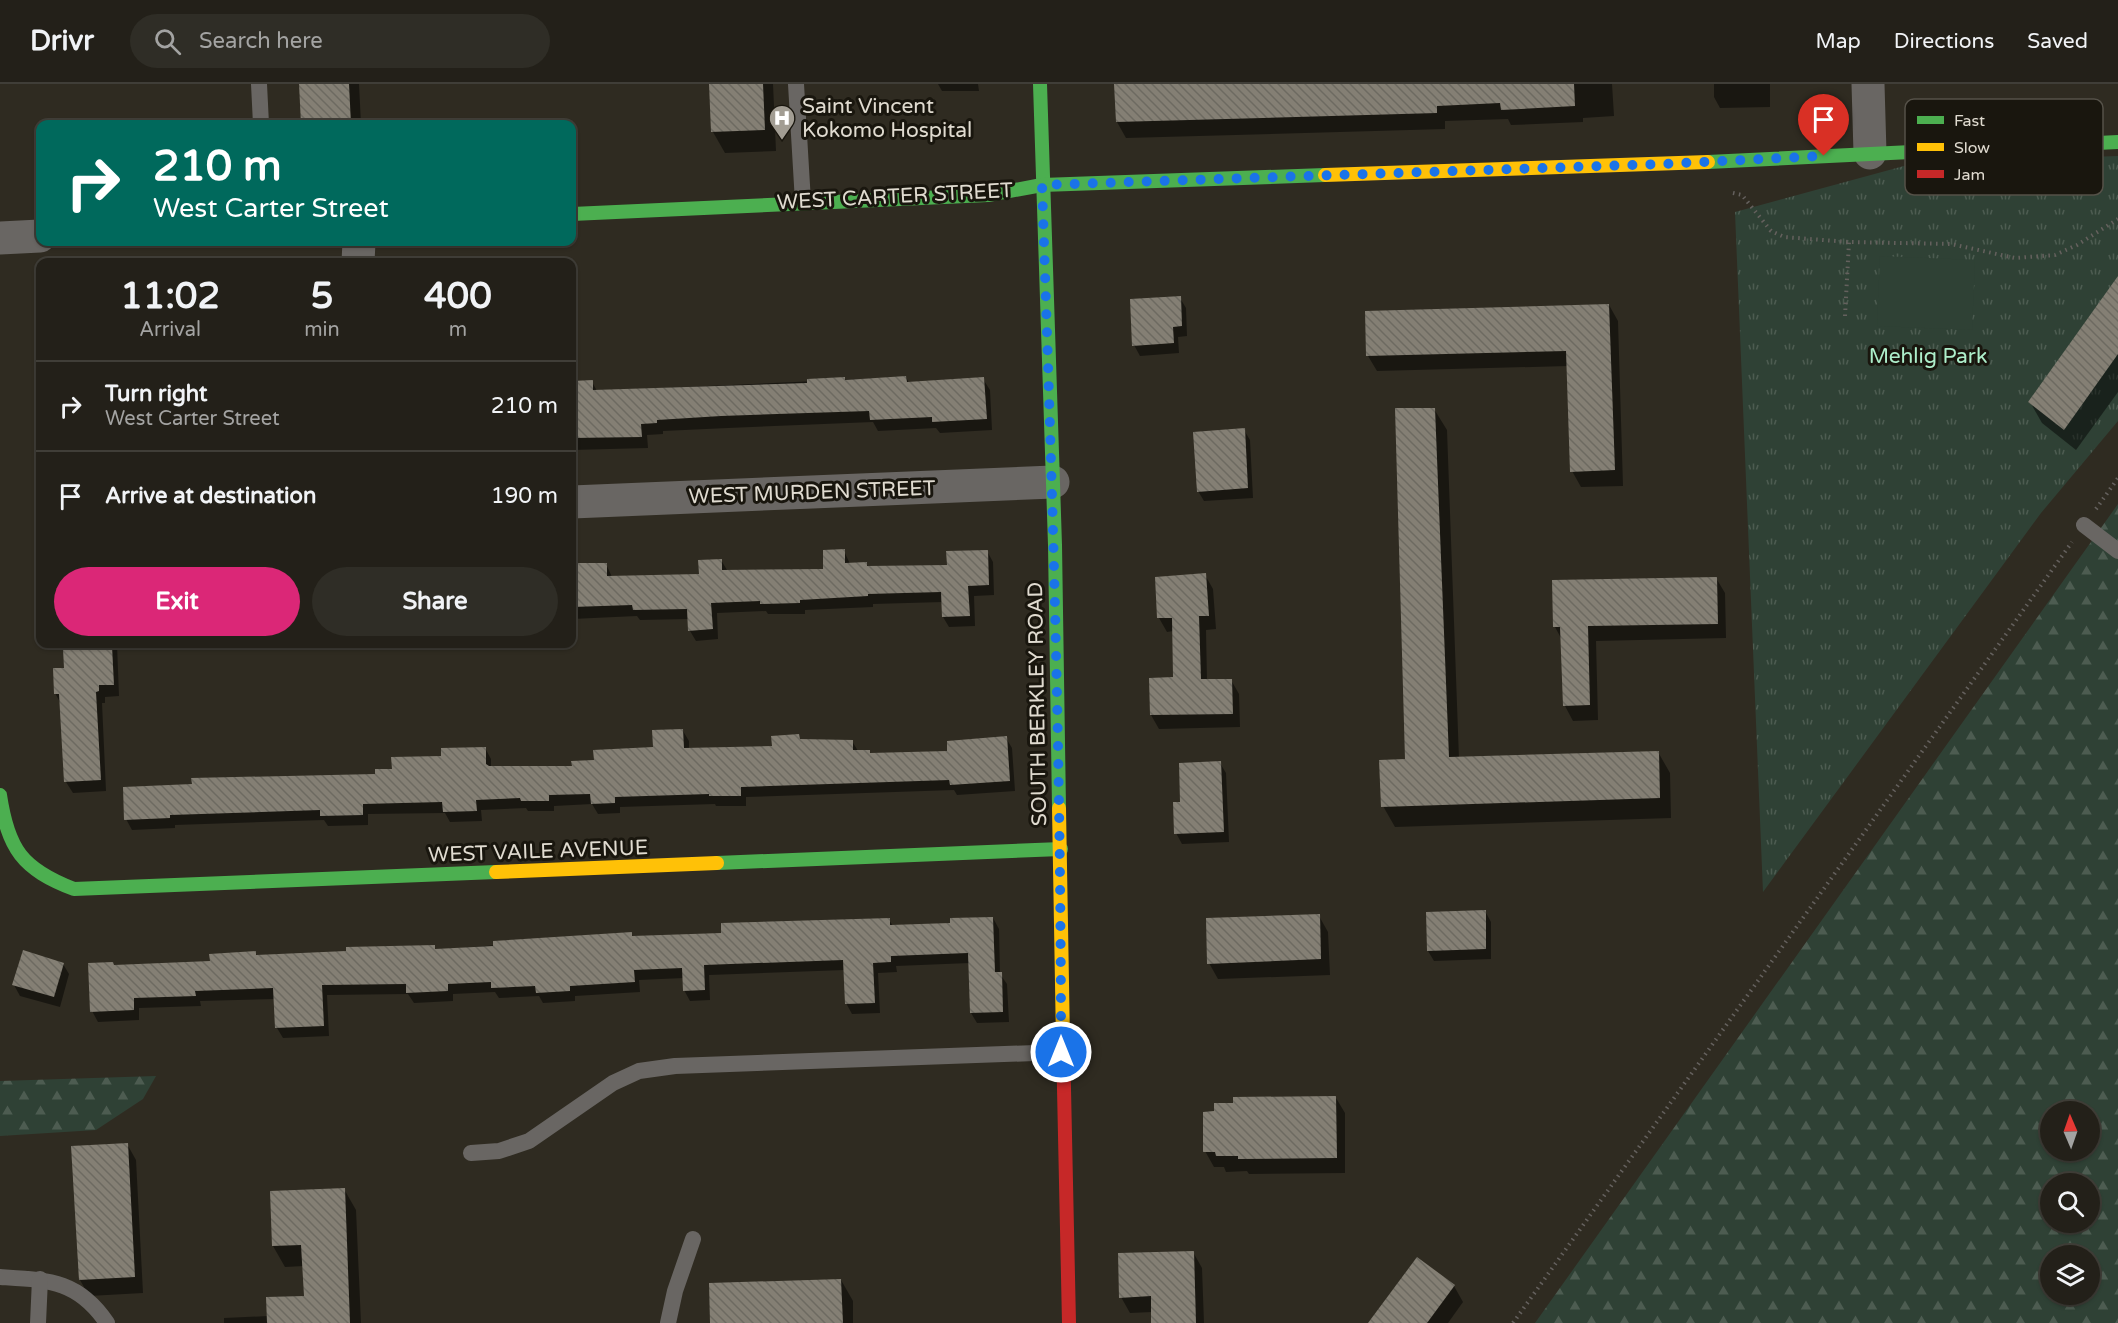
<!DOCTYPE html>
<html lang="en">
<head>
<meta charset="utf-8">
<style>
  :root { --surface:#232019; --page:#2f2d26; --text:#f1f3f6; --muted:#a3a3a2; --line:#403e38; --accent:#db2777 }
  body { margin:0; font-family:"Varela Round",sans-serif; background:var(--page); color:var(--text); height:100vh; display:flex; flex-direction:column; font-size:22px; white-space:nowrap }
  * { box-sizing:border-box; margin:0 }
  p { font-size:20px; color:var(--muted) }
  .icon { flex:none; width:33px; height:33px; fill:none; stroke:currentColor; stroke-width:2; stroke-linecap:round; stroke-linejoin:round }
  .map { position:relative; flex:1; overflow:hidden }
  .details { position:absolute; left:36px; top:174px; width:540px; height:390px; display:flex; flex-direction:column; background:var(--surface); border-radius:12px; box-shadow:0 2px 4px #0004,0 0 0 2px var(--line) }
  .details>* { flex:none }
  .hud { position:absolute; left:36px; top:36px; width:540px; height:126px; border-radius:12px; box-shadow:0 2px 4px #0004,0 0 0 2px var(--line); background:#00695c; color:#fff; overflow:hidden }
  .needle { width:39px; rotate:358deg }
  .fabs { position:absolute; left:2040px; top:1017px; display:grid; gap:12px }
  .fabs a { display:grid; place-items:center; width:60px; height:60px; border-radius:50%; background:var(--surface); box-shadow:0 2px 4px #0004,0 0 0 2px var(--line); font-size:30px }
  .pin { position:absolute; display:grid; place-items:center; width:51px; height:51px; color:#fff; margin:-62px -26px; border-radius:50% 50% 50% 0; rotate:-45deg; box-shadow:0 0 6px #0007 }
  .pin .icon { rotate:45deg }
  .me { position:absolute; width:66px; margin:-33px; rotate:0deg; stroke-linejoin:round; filter:drop-shadow(0 0 4px #0008) }
  .turn { display:flex; align-items:center; gap:21px; height:126px; padding:0 18px; font-size:27px }
  .turn .icon { width:78px; height:78px; stroke-width:2.5 }
  .turn b { display:block; font-size:42px; line-height:51px }
  .eta { display:flex; justify-content:space-evenly; align-items:center; height:102px; text-align:center }
  .eta b { font-size:36px; font-weight:700; line-height:42px }
  .primary-button { display:flex; gap:12px; margin-top:auto; padding:12px 18px }
  .primary-button a { flex:1; height:69px; border-radius:36px; background:var(--accent); color:#fff; font-size:24px; font-weight:700; line-height:69px; text-align:center }
  .primary-button a+a { background:var(--page); color:var(--text) }
  ul { padding:0; list-style:none }
  li { display:flex; align-items:center; gap:18px; height:90px; padding:0 18px; border-top:2px solid var(--line) }
  li div { flex:1 }
  li b { display:block; font-size:22px }
  li em { font-style:normal }
  header { display:flex; align-items:center; gap:36px; box-sizing:border-box; height:84px; padding:0 30px; background:var(--surface); border-bottom:2px solid var(--line) }
  header strong { font-size:28px }
  nav { display:flex; gap:33px; margin-inline-start:auto; font-size:21px }
  .search { width:420px; height:54px; background:var(--page); display:flex; align-items:center; gap:15px; box-sizing:border-box; padding:0 21px; border-radius:33px; color:var(--muted); font-size:22px }
  .map>svg:first-child { display:block }
  .forest { fill:url(#forest-firs); fill-rule:evenodd }
  .park { fill:url(#park-tufts) }
  .pitch { fill:#2f4135 }
  .shadow { fill:#0007 }
  .building { fill:url(#building-back-hatch) }
  .lines { fill:none; stroke-linecap:round; stroke-linejoin:round }
  .path { stroke:#65615e; stroke-width:4; stroke-dasharray:1.5 4.5; stroke-linecap:butt }
  .lane { stroke:#696663; stroke-width:16 }
  .street { stroke:#696663; stroke-width:33 }
  .fast { stroke:#4caf50; stroke-width:14 }
  .slow { stroke:#ffc107; stroke-width:14 }
  .jam { stroke:#c62828; stroke-width:14 }
  .route { stroke:#1a73e8; stroke-width:10; stroke-dasharray:0 18 }
  .labels { text-anchor:middle; stroke-width:6; stroke-linejoin:round; paint-order:stroke }
  .poi-label { font-size:21px; fill:#e0dbd0; stroke:#19160e; text-anchor:start }
  .street-label { font-size:21px; fill:#e0dbd0; stroke:#19160e }
  .park-label { font-size:21px; fill:#adeeca; stroke:#19160e }
  .key { fill:#19160e; stroke:#555148; stroke-width:1.5 }
  .key-label { font-size:16px; fill:#e0dbd0 }
</style>
</head>
<body>
<header>
<strong>Drivr</strong>
<div class="search"><svg class="icon" aria-label="search" viewBox="0 0 24 24"><circle cx="10" cy="10" r="6"/><path d="M15 15l6 6"/></svg>Search here</div>
<nav><a>Map</a><a>Directions</a><a>Saved</a></nav>
</header>
<div class="map">
<svg width="2118" height="1239" viewBox="0 0 2118 1239">
  <defs>
    <pattern id="forest-firs" width="22" height="20" patternUnits="userSpaceOnUse" patternTransform="scale(1.5)"><rect width="22" height="20" fill="#2f4135"/><path d="M5 1l3.5 6h-7zM16 11l3.5 6h-7z" fill="#4d5c51"/></pattern>
    <pattern id="park-tufts" width="24" height="20" patternUnits="userSpaceOnUse" patternTransform="scale(1.5)"><rect width="24" height="20" fill="#2f4135"/><path d="M3 7l-1-3M5 7V3M7 7l1-3M15 17l-1-3M17 17v-4M19 17l1-3" fill="none" stroke="#4d5c51"/></pattern>
    <pattern id="building-back-hatch" width="6" height="6" patternUnits="userSpaceOnUse" patternTransform="scale(1.5)"><rect width="6" height="6" fill="#847f74"/><path d="M-1 5l2 2M0 0l6 6M5-1l2 2" fill="none" stroke="#6d6a61"/></pattern>
  </defs>
  <rect width="100%" height="100%" fill="#2f2b21"/>
  <!-- forest -->
  <g class="forest">
    <path d="M2118 420V1239H1535ZM2050 1028H2090V1066H2050ZM2050 1100H2090V1138H2050ZM2050 1172H2090V1210H2050Z"/>
    <polygon points="156,992 143,1015 96,1046 0,1052 0,997"/>
  </g>
  <!-- park -->
  <polygon class="park" points="2118,72 2118,337 2041,429 1763,808 1735,128 1915,79"/>
  <!-- pitch -->
  <polygon class="pitch" points="1880,172 1975,176 1972,246 1877,242"/>
  <!-- shadow -->
  <g class="shadow">
    <polygon points="301,0 359,0 361,40 302,40"/>
    <polygon points="711,0 773,0 776,67 725,69 713,48"/>
    <polygon points="938,0 978,0 979,7 942,7"/>
    <polygon points="1116,0 1612,0 1614,32 1583,34 1583,38 1511,41 1508,35 1445,37 1445,45 1126,54 1117,38"/>
    <polygon points="1714,0 1770,0 1770,23 1720,24 1714,13"/>
    <polygon points="2118,195 2118,308 2076,366 2042,339 2030,318"/>
    <polygon points="1180,214 1186,224 1187,252 1178,253 1179,269 1140,272 1134,261"/>
    <polygon points="1609,221 1618,237 1623,402 1581,403 1572,387 1568,282 1377,287 1368,272"/>
    <polygon points="906,293 909,299 983,295 990,306 992,346 940,349 936,344 878,347 873,338 728,344 663,347 663,350 647,351 648,364 572,366 572,299 592,298 597,307"/>
    <polygon points="1434,325 1447,346 1459,675 1658,668 1670,689 1671,734 1395,743 1383,722 1406,676"/>
    <polygon points="1244,346 1250,356 1253,414 1204,417 1198,407"/>
    <polygon points="844,467 850,480 866,479 868,483 949,482 987,467 993,478 994,511 974,512 975,542 949,543 943,533 943,518 873,520 873,523 805,526 805,530 768,530 766,527 717,529 718,555 696,557 690,547 689,535 640,536 637,532 572,535 572,480 606,480 612,493 701,492 721,476 727,486 825,486"/>
    <polygon points="1205,491 1213,505 1216,545 1206,546 1207,597 1231,596 1239,610 1240,643 1159,645 1151,631 1175,595 1173,547 1167,548 1159,534"/>
    <polygon points="1716,494 1725,509 1726,554 1596,557 1598,636 1573,637 1565,622 1562,556 1555,543"/>
    <polygon points="64,560 117,560 119,612 105,613 105,619 102,619 106,707 73,709 66,698 61,620 55,609 65,585"/>
    <polygon points="683,647 689,657 689,665 773,664 799,652 801,657 852,657 858,667 869,667 871,670 949,668 1006,654 1012,664 1015,707 957,711 954,706 746,713 746,722 716,722 715,720 620,723 620,729 598,730 592,720 554,722 554,727 528,727 526,724 481,726 482,737 450,738 445,729 368,730 368,741 328,742 324,736 175,741 175,744 132,746 126,735 377,692 485,664 491,675 491,684 573,683 654,664"/>
    <polygon points="1220,679 1226,689 1229,758 1182,760 1176,749 1182,719"/>
    <polygon points="1485,827 1491,838 1491,875 1434,877 1428,867"/>
    <polygon points="1319,832 1328,848 1330,891 1218,895 1209,879"/>
    <polygon points="993,834 999,845 1000,890 1007,900 1009,938 977,939 971,929 970,879 896,882 897,888 878,889 880,929 852,930 846,919 845,886 709,891 710,916 690,917 684,906 684,894 639,896 640,908 575,912 575,917 543,919 539,912 499,914 495,908 453,910 453,917 414,919 408,910 327,911 329,952 283,954 277,944 275,915 200,917 201,922 139,924 139,936 98,938 92,927 114,882 211,878 255,869 258,873 434,863 436,866 631,850 634,854 722,851 889,836 893,842 952,840"/>
    <polygon points="63,880 69,890 60,923 20,912 14,901"/>
    <polygon points="1336,1014 1345,1029 1345,1089 1249,1090 1247,1087 1226,1088 1224,1083 1214,1083 1205,1067 1216,1029"/>
    <polygon points="127,1060 136,1076 143,1209 89,1212 80,1196"/>
    <polygon points="344,1105 356,1126 361,1239 224,1239 224,1234 268,1232 305,1213 304,1182 285,1183 273,1162"/>
    <polygon points="1193,1168 1202,1184 1204,1239 1153,1239 1152,1228 1130,1229 1121,1213"/>
    <polygon points="1418,1175 1454,1202 1463,1218 1448,1239 1370,1239"/>
    <polygon points="841,1196 853,1217 853,1239 712,1239"/>
  </g>
  <!-- building -->
  <g class="building">
    <polygon points="299,0 349,0 351,40 301,40"/>
    <polygon points="709,0 763,0 765,46 711,48"/>
    <polygon points="1114,0 1574,0 1575,22 1501,26 1500,19 1437,22 1437,29 1116,38"/>
    <polygon points="2118,192 2118,270 2064,346 2028,318"/>
    <polygon points="1181,212 1182,242 1173,243 1174,259 1132,262 1130,215"/>
    <polygon points="1609,220 1615,386 1570,388 1566,267 1366,272 1365,227"/>
    <polygon points="906,292 907,298 984,293 987,335 932,338 932,333 870,336 869,327 721,332 657,336 657,339 641,340 642,353 572,354 572,297 593,296 593,306 807,299 807,295 845,293 845,296"/>
    <polygon points="1395,324 1435,324 1449,673 1659,667 1660,714 1381,723 1379,676 1405,675"/>
    <polygon points="1245,344 1248,404 1197,408 1193,348"/>
    <polygon points="845,465 845,479 867,478 867,482 947,481 946,467 988,466 989,501 968,502 970,532 942,533 941,508 868,510 868,512 800,516 800,519 760,520 760,517 711,519 713,545 688,547 687,525 633,526 632,521 572,523 572,491 578,491 578,479 607,479 607,492 699,490 698,476 722,475 722,486 823,485 823,466"/>
    <polygon points="1206,489 1209,532 1199,532 1201,595 1232,595 1233,630 1150,631 1149,594 1173,593 1172,534 1157,534 1155,493"/>
    <polygon points="1717,493 1718,540 1588,542 1590,621 1563,622 1560,543 1553,543 1552,496"/>
    <polygon points="112,562 114,601 99,601 99,607 96,608 101,696 64,698 59,610 54,610 53,584 64,584 63,565"/>
    <polygon points="683,645 684,664 772,662 771,652 799,650 800,655 853,656 853,666 870,666 870,669 947,667 947,657 1007,652 1010,697 950,701 949,696 741,703 741,712 709,712 709,710 615,713 615,719 591,720 590,710 549,711 549,717 521,717 520,714 476,716 477,727 443,728 442,718 363,720 363,731 320,732 320,726 170,731 170,734 124,736 123,703 192,700 191,694 375,690 375,685 392,685 391,673 441,672 441,664 486,663 486,680 489,682 572,682 571,677 594,676 593,666 653,663 652,646"/>
    <polygon points="1221,677 1224,748 1174,750 1173,718 1180,718 1179,679"/>
    <polygon points="1486,826 1486,865 1427,867 1426,828"/>
    <polygon points="1320,830 1321,875 1207,880 1206,834"/>
    <polygon points="993,833 995,888 1002,888 1003,928 970,929 968,869 891,872 891,878 873,879 875,919 845,920 843,876 704,881 705,906 683,907 682,884 634,886 635,898 570,902 570,907 536,909 535,902 491,904 491,898 448,900 448,907 406,909 406,900 322,901 324,942 275,944 273,904 195,907 196,912 134,914 134,926 90,928 88,879 113,878 114,881 210,877 209,870 256,867 256,871 346,867 346,863 435,861 435,865 493,862 493,857 632,848 632,852 721,849 721,839 890,834 890,841 950,839 950,834"/>
    <polygon points="23,866 64,879 54,913 12,901"/>
    <polygon points="1336,1012 1337,1074 1238,1075 1238,1072 1216,1072 1215,1068 1203,1068 1203,1028 1214,1027 1214,1019 1233,1019 1233,1013"/>
    <polygon points="128,1059 135,1193 79,1196 71,1062"/>
    <polygon points="345,1104 350,1239 267,1239 266,1213 304,1212 301,1161 272,1162 270,1107"/>
    <polygon points="1194,1167 1196,1239 1151,1239 1151,1212 1119,1214 1118,1169"/>
    <polygon points="1417,1173 1455,1201 1427,1239 1368,1239"/>
    <polygon points="841,1195 843,1239 710,1239 709,1199"/>
  </g>
  <g class="lines">
    <!-- path -->
    <g class="path">
      <polyline points="1733,109 1742,111 1771,147 1784,153 1849,158 1951,160 2015,174 2055,171 2077,161 2118,135"/>
      <polyline points="1845,232 1849,158"/>
      <polyline points="2096,425 2118,394"/>
      <polyline points="1513,1239 2072,458"/>
    </g>
    <!-- lane -->
    <g class="lane">
      <polyline points="259,0 261,40"/>
      <polyline points="796,0 803,118"/>
      <polyline points="2084,441 2118,467"/>
      <polyline points="471,1069 499,1067 529,1057 613,999 639,987 675,982 1061,968"/>
      <path d="M0 1193C48 1196 78 1196 107 1239"/>
      <polyline points="38,1239 40,1195"/>
      <polyline points="668,1239 675,1207 693,1155"/>
    </g>
    <!-- street -->
    <g class="street">
      <polyline points="1868,0 1870,69"/>
      <polyline points="0,154 40,152"/>
      <polyline points="358,178 359,158"/>
      <polyline points="572,418 1053,398"/>
    </g>
    <!-- fast -->
    <g class="fast">
      <polyline points="1040,0 1055,461 1059,724"/>
      <polyline points="1708,78 2118,58"/>
      <polyline points="572,130 988,111 1042,101 1325,91"/>
      <path d="M0 711C8 765 22 785 74 805L496 788"/>
      <polyline points="717,779 1061,765"/>
    </g>
    <!-- slow -->
    <g class="slow">
      <polyline points="1325,91 1708,78"/>
      <polyline points="1059,724 1063,958"/>
      <polyline points="496,788 717,779"/>
    </g>
    <!-- jam -->
    <polyline class="jam" points="1063,958 1069,1239"/>
  </g>
  <g class="lines">
    <!-- route -->
    <path class="route" d="M1061 968C1061 678 1052 390 1042 101L1662 80 1824 72"/>
  </g>
  <!-- icons -->
  <defs>
    <g id="hospital-pin" transform="scale(1.35)"><path d="M0 17L-7.5 6A9.5 9.5 0 1 1 7.5 6Z" fill="#a29d93" stroke="#19160e"/><path d="M-5-5h3v3.5h4V-5h3V5h-3V1.5h-4V5h-3Z" fill="#fff"/></g>
  </defs>
  <g fill-rule="evenodd">
    <use href="#hospital-pin" x="782" y="34"/>
  </g>
  <g class="labels">
    <!-- poi labels -->
    <g class="poi-label">
      <text x="802" y="29">Saint Vincent<tspan x="802" dy="24">Kokomo Hospital</tspan></text>
    </g>
    <!-- street labels -->
    <g class="street-label">
      <text transform="translate(895 112) rotate(-3)" y="7">WEST CARTER STREET</text>
      <text transform="translate(812 408) rotate(-2)" y="7">WEST MURDEN STREET</text>
      <text transform="translate(1037 620) rotate(-91)" y="7">SOUTH BERKLEY ROAD</text>
      <text transform="translate(538 767) rotate(-2)" y="7">WEST VAILE AVENUE</text>
    </g>
    <!-- park labels -->
    <g class="park-label">
      <text x="1928" y="279">Mehlig Park</text>
    </g>
  </g>
  <!-- legend -->
  <rect x="1905" y="15" width="198" height="96" rx="9" class="key"/>
  <rect x="1917" y="32" width="27" height="8" fill="#4caf50"/>
  <rect x="1917" y="59" width="27" height="8" fill="#ffc107"/>
  <rect x="1917" y="86" width="27" height="8" fill="#c62828"/>
  <g class="key-label">
    <text x="1954" y="42">Fast</text>
    <text x="1954" y="69">Slow</text>
    <text x="1954" y="96">Jam</text>
  </g>
</svg>
<div class="fabs">
<a><svg class="needle" viewBox="-14 -14 28 28"><path d="M0-13l5 13h-10z" fill="#e53935"/><path d="M0 13l5-13h-10z" fill="#a3a3a2"/></svg></a>
<a><svg class="icon" aria-label="search" viewBox="0 0 24 24"><circle cx="10" cy="10" r="6"/><path d="M15 15l6 6"/></svg></a>
<a><svg class="icon" aria-label="layers" viewBox="0 0 24 24"><path d="M12 4l9 5-9 5-9-5zM3 14l9 5 9-5"/></svg></a>
</div>
<div class="pin" style="left:1824px;top:72px;background:#d93025"><svg class="icon" aria-label="arrive" viewBox="0 0 24 24"><path d="M6 21V4h12l-3 4 3 4H6"/></svg></div>
<svg class="me" style="left:1061px;top:968px" viewBox="-20 -20 40 40"><circle r="17" fill="#1a73e8" stroke="#fff" stroke-width="3"/><path d="M0-11L8 9 0 5-8 9z" fill="#fff"/></svg>
<div class="hud">
<div class="turn"><svg class="icon" aria-label="right" viewBox="0 0 24 24"><path d="M7 20v-9h11M14 6l5 5-5 5"/></svg><div><b>210 m</b>West Carter Street</div></div>
</div>
<section class="details">
<div class="eta">
<div><b>11:02</b><p>Arrival</p></div>
<div><b>5</b><p>min</p></div>
<div><b>400</b><p>m</p></div>
</div>
<ul>
<li><svg class="icon" aria-label="right" viewBox="0 0 24 24"><path d="M7 20v-9h11M14 6l5 5-5 5"/></svg><div><b>Turn right</b><p>West Carter Street</p></div><em>210 m</em></li>
<li><svg class="icon" aria-label="arrive" viewBox="0 0 24 24"><path d="M6 21V4h12l-3 4 3 4H6"/></svg><div><b>Arrive at destination</b></div><em>190 m</em></li>
</ul>
<div class="primary-button"><a>Exit</a><a>Share</a></div>
</section>
</div>
</body>
</html>
